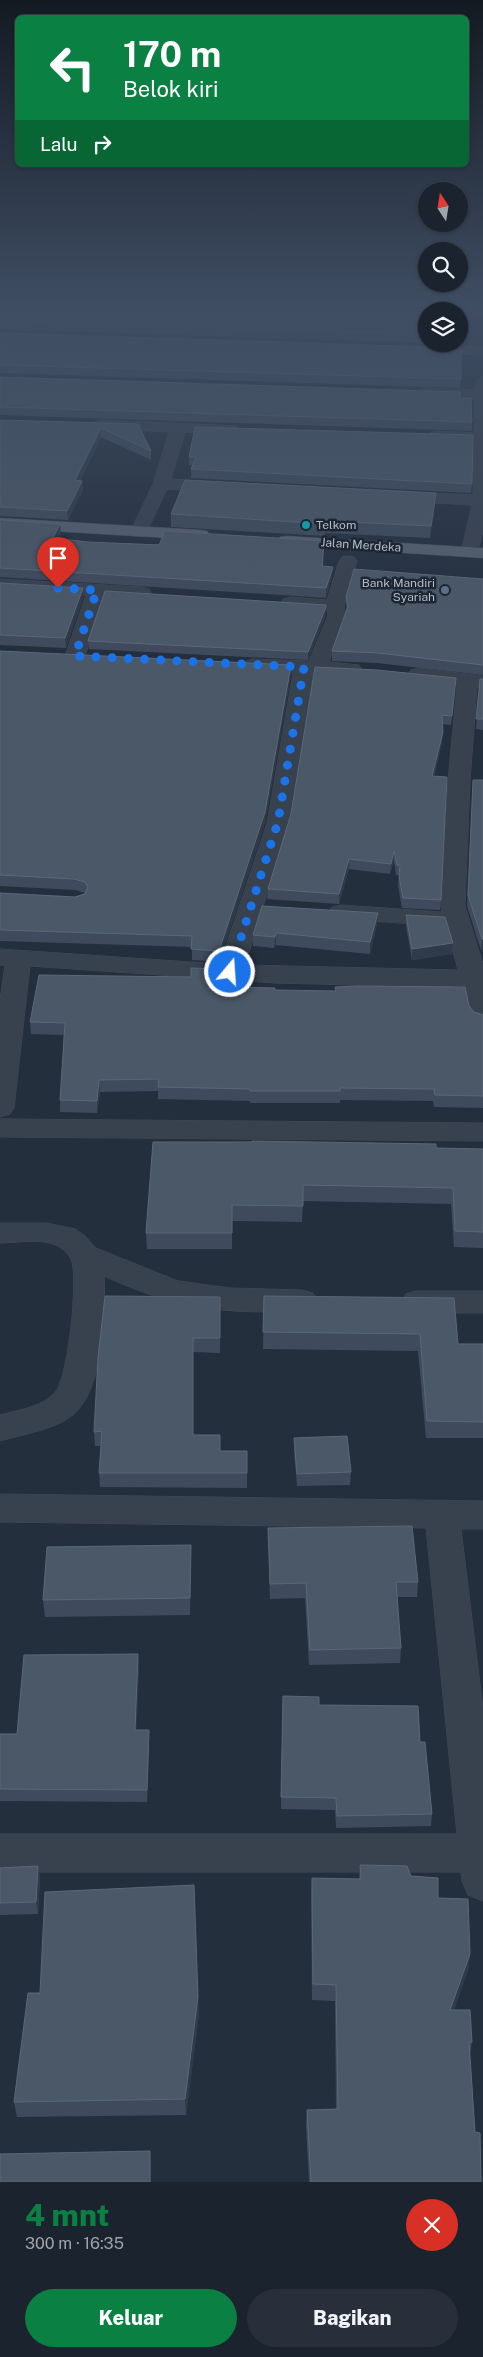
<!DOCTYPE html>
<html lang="id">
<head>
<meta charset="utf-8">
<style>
  :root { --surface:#1b232e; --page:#282f3a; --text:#f1f3f6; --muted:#a0a4aa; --line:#39404a; --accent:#0b8043 }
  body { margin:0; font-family:"Public Sans",sans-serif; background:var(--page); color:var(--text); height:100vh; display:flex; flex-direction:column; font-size:19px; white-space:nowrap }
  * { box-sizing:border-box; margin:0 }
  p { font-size:16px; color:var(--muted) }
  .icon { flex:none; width:28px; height:28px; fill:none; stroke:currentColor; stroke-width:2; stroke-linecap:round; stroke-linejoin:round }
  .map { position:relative; height:2182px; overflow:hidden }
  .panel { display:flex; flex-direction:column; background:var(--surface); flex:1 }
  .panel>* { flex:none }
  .hud { position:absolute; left:15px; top:15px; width:454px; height:152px; border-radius:8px; box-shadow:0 1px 4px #0004,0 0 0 1px var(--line); background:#0b8043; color:#fff; overflow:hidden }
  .needle { width:32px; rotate:348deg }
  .fabs { position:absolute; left:418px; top:182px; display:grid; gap:10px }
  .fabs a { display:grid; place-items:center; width:50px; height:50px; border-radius:50%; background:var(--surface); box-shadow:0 1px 4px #0004,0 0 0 1px var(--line); font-size:25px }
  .pin { position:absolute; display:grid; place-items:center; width:42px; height:42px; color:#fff; margin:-51px -21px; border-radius:50% 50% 50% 0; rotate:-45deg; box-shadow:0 0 5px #0007 }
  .pin .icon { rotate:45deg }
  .me { position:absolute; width:55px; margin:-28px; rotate:18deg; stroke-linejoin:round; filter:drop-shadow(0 0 4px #0008) }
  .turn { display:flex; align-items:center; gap:18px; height:105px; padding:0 25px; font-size:22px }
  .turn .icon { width:65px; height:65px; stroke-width:2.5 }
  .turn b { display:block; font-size:35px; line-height:42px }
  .then { display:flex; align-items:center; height:48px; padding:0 25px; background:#0003; gap:10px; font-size:19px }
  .round { display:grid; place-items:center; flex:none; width:52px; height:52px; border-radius:26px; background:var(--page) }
  .head { display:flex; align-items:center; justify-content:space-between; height:85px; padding:0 25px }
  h1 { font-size:30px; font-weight:800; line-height:38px; color:var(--accent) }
  .action { display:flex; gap:10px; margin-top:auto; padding:10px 25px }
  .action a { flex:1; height:58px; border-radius:30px; background:var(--accent); color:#fff; font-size:20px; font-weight:800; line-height:58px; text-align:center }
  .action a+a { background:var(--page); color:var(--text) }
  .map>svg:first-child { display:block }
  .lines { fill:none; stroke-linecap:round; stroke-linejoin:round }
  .minor-casing { stroke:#414a57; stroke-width:1 }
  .major-casing { stroke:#414a57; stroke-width:1 }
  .minor { fill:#38414e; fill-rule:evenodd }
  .major { fill:#56606e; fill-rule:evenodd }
  .wall { fill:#3f4b5c }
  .shaded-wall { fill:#2f3b4b }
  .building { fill:#4b5868; stroke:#5c6777 }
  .route { stroke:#1a73e8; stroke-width:9; stroke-dasharray:0 16.2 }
  .culture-dot { fill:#0f9aa8; stroke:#1d2633; stroke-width:2 }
  .service-dot { fill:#5c6f8a; stroke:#1d2633; stroke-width:2 }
  .labels { text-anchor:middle; stroke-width:5; stroke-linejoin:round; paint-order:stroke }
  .far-poi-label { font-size:12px; fill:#b4bcc9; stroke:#1d2633; text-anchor:start }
  .far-street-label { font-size:12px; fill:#b4bcc9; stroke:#1d2633 }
</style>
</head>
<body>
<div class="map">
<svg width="483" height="2182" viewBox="0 0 483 2182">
  <rect width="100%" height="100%" fill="#242f3e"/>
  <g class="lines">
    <!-- minor casing -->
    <g class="minor-casing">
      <g id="minor">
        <polygon points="411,310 483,310 483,316 459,315 459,311 426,311 426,314 413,313"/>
        <polygon points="425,345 483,347 483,355 420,352 418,349"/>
        <polygon points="483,377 483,532 476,556 464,556 461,552 472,505 398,501 392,500 390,496 392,492 398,491 473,495 474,442 436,441 430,439 428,436 430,433 436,431 474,433 475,399 424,398 416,393 424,388 475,390 476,381"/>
        <polygon points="101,420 237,426 239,429 237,432 231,434 185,432 171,479 220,482 226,483 228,487 226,491 220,492 167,489 145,536 133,536 130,532 153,484 169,432 95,428 93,425 95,422"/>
        <polygon points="348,556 354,557 357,561 344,606 346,615 329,662 359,665 362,669 359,673 352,675 313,673 289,823 245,965 458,970 446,926 341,919 332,917 329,912 332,907 341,905 442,912 441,906 448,781 457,685 411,678 408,674 411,670 418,668 483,676 483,688 477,687 470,781 465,906 483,964 483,1025 474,1023 470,1017 462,985 439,987 275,983 30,966 14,1108 10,1114 0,1117 0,1000 5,965 0,965 0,949 220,964 267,823 293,673 246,669 243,665 246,661 253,659 309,661 328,615 327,611 283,607 281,603 283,599 290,597 327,600 339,561 342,557"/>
        <polygon points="0,579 142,587 149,589 151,593 149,597 142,599 104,596 85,656 82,660 75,662 68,660 65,656 86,595 0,591"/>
        <polygon points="0,1119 483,1123 483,1141 0,1137"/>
        <path d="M0 1223H47L75 1229 85 1236 96 1248 178 1281 230 1288 302 1290 313 1293 318 1301 313 1309 302 1312C266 1312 230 1313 195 1306 163 1301 133 1289 104 1276 106 1311 103 1383 78 1410 61 1429 24 1434 0 1441V1415C17 1410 44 1407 56 1391 68 1375 79 1278 71 1259 69 1255 64 1250 61 1248 46 1237 17 1243 0 1243Z"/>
        <polygon points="417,1291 483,1291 483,1313 417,1313 406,1310 401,1302 406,1294"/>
        <polygon points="0,1494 483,1501 483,1529 461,1529 483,1709 483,1901 468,1895 462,1881 461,1872 0,1872 0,1834 457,1834 426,1528 0,1522"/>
      </g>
    </g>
    <!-- major casing -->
    <g class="major-casing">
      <g id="major">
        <polygon points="0,518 201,530 207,531 210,535 207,539 201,540 0,528"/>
        <polygon points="286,536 483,548 483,558 280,545 277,541 280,537"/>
      </g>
    </g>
    <!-- minor -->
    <use href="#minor" class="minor"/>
    <!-- major -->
    <use href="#major" class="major"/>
  </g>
  <!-- wall -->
  <g class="wall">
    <polygon points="0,310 462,310 461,336 461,344 442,344 459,344 459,311 426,311 426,343 0,329"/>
    <polygon points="0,333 461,379 460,388 0,373"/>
    <polygon points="0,377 460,398 472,422 472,431 0,415"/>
    <polygon points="0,420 138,424 151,451 151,460 101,437 80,481 83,490 68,520 0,516"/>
    <polygon points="195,427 472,484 471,493 191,478 191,469 192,465 189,465 189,457"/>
    <polygon points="435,505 430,538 325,533 325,536 171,527 171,514"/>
    <polygon points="0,520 61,534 58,539 88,542 324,550 323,566 332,576 326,598 0,577"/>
    <polygon points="483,579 483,675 377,663 332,661 332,651 347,610 346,606 346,597"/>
    <polygon points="0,583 83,588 83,598 66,648 0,645"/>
    <polygon points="326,615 308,660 89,649 88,641"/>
    <polygon points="0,651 291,665 291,675 265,823 219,962 192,960 192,947 0,941 0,893 75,897 85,893 75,890 0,886"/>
    <polygon points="456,678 451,725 442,724 442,742 434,776 441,900 440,910 402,908 398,886 399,875 396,875 394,861 390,874 349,869 339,904 267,899 268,889"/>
    <polygon points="480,679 483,679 483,730 476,729"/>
    <polygon points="473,780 483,780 483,950 481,950 467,906"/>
    <polygon points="406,915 453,943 452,954 412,960 406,926"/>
    <polygon points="377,924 370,954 276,945 274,948 253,946 253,935"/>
    <polygon points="217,969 217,982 227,987 469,1006 474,1012 483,1015 483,1108 434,1107 433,1101 340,1100 340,1103 250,1103 250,1101 158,1099 158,1091 100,1092 97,1113 60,1112 60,1100 64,1035 31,1034 30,1022"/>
    <polygon points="153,1142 483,1149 483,1248 454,1247 451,1204 303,1201 302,1222 232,1221 232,1249 147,1249 146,1233"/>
    <polygon points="264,1296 454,1298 458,1344 483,1344 483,1438 426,1438 418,1351 263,1349"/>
    <polygon points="220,1297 220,1353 193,1352 193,1435 220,1451 247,1451 247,1488 100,1487 99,1473 101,1446 95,1446 94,1432"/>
    <polygon points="294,1438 351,1472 350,1485 297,1486 294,1450"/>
    <polygon points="268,1528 418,1582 417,1597 397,1597 401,1648 400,1663 309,1665 305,1598 270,1599"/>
    <polygon points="191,1545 190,1615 45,1617 43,1600"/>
    <polygon points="139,1666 136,1730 149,1730 149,1743 147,1802 0,1801 0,1734 17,1734"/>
    <polygon points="283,1696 319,1705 420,1742 432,1814 431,1826 336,1828 335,1810 281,1809"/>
    <polygon points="360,1865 411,1876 438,1898 470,1954 468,1970 454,2010 472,2042 470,2054 475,2132 481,2182 309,2182 306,2126 307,2110 336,2109 335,2001 312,2000 311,1895 312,1878 359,1879"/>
    <polygon points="38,1866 40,1878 38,1914 0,1915 0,1868"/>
    <polygon points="40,1993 199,2013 186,2115 17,2117 14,2102"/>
  </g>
  <!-- shaded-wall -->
  <g class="shaded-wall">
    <polygon points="101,428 101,437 75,490 75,480"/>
    <polygon points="82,481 83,490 68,520 67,511"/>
    <polygon points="436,493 435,505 430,538 431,526"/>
    <polygon points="60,524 61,534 54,547 53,538"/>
    <polygon points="333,567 332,576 326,598 326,588"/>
    <polygon points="83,588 83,598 66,648 65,638"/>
    <polygon points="326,607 326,615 308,660 308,652"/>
    <polygon points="291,665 291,675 265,823 219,962 219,951"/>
    <polygon points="443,732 442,742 431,785 432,776"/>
    <polygon points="394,851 394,861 390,874 391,864"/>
    <polygon points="349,859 349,869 339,904 339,894"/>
    <polygon points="378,913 377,924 370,954 370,942"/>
    <polygon points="276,933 276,945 274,948 275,937"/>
    <polygon points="482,939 483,939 483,950 481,950"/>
    <polygon points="453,943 452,954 412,960 412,949"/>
    <polygon points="217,969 217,981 213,993 213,982"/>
    <polygon points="99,1080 100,1092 97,1113 97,1101"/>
    <polygon points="191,1545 191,1561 190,1615 190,1598"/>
    <polygon points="138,1654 139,1666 136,1743 135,1730"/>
    <polygon points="149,1730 149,1743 147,1802 147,1790"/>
    <polygon points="38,1866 40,1878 38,1914 36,1902"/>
    <polygon points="470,1954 468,1970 448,2027 450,2010"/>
    <polygon points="198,1997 199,2013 186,2115 185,2099"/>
    <polygon points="150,2151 151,2164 151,2182 150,2182"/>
  </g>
  <!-- building -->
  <g class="building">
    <polygon points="0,310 462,310 461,336 459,336 459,311 426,311 426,335 0,321"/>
    <polygon points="0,333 461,348 461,379 0,365"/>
    <polygon points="0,377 460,392 460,398 471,398 472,422 0,407"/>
    <polygon points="0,420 138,424 151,451 101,428 75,480 82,481 67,511 0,507"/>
    <polygon points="195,427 473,435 472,484 191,469 196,457 189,457"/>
    <polygon points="185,480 436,493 431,526 326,521 325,524 171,514"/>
    <polygon points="0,520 60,524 53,538 88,542 159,545 165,531 324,541 322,566 333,567 326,588 0,568"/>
    <polygon points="354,569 483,579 483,665 378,653 332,651 348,606 346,597"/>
    <polygon points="0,583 83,588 65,638 0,635"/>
    <polygon points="105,591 326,605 326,607 308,652 88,641"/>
    <polygon points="0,651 291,665 265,812 219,951 191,949 192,936 0,930 0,893 75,897 85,894 88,887 85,882 74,879 0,875"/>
    <polygon points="315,667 377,670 456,678 452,716 442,715 443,732 432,776 447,777 441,900 403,898 399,876 400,865 397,865 394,851 391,864 349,859 339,894 268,889 291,814"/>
    <polygon points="480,679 483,679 483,719 476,719"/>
    <polygon points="473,780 483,780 483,939 482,939 468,895"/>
    <polygon points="262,906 378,913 370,942 276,933 275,937 253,935"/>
    <polygon points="406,915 445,917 453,943 412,949"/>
    <polygon points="191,968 217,969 213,982 227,982 227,987 275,988 275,990 336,991 335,987 355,986 465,987 469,1006 474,1012 483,1015 483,1096 435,1095 434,1089 340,1088 340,1091 250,1091 250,1089 158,1087 159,1079 99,1080 97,1101 60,1100 65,1023 30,1022 39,975 191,977"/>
    <polygon points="252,1141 436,1144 436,1148 483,1149 483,1232 455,1231 453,1188 303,1185 303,1206 232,1205 232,1233 146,1233 153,1142 252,1142"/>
    <polygon points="105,1296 220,1297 220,1338 193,1338 193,1435 220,1435 220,1451 247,1451 247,1473 99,1473 102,1431 94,1432 98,1358"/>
    <polygon points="264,1296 454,1298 458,1344 483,1344 483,1422 427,1421 420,1334 263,1332"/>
    <polygon points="347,1436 351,1472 297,1474 294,1438"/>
    <polygon points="412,1526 418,1582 396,1582 401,1648 310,1650 306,1583 270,1584 268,1528"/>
    <polygon points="191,1545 190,1598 43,1600 47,1547"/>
    <polygon points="138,1654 135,1730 149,1730 147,1790 0,1789 0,1734 17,1734 24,1655"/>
    <polygon points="283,1696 319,1697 319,1705 418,1706 420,1742 425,1742 432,1814 337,1816 336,1798 281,1797"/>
    <polygon points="360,1865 407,1866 411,1876 438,1878 438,1898 468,1899 470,1954 450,2010 470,2010 472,2042 469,2042 475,2132 480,2133 481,2182 311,2182 307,2110 338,2109 336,1985 313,1984 312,1878 361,1879"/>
    <polygon points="38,1866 36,1902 0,1903 0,1868"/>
    <polygon points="194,1885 198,1997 185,2099 14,2102 28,1993 40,1993 45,1892"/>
    <polygon points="150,2151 150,2182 0,2182 0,2154"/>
  </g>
  <!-- sky -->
  <linearGradient id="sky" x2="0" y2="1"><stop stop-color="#141a22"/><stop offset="0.5" stop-color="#3f4d63"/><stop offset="1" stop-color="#3f4d63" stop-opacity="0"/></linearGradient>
  <rect width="483" height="615" fill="url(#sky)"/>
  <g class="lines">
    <!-- route -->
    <polyline class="route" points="58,588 97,590 75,656 304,667 278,822 230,972"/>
  </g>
  <!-- markers -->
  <circle class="culture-dot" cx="306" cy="525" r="5"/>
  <circle class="service-dot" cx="445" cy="590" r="5"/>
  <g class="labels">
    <!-- far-poi labels -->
    <g class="far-poi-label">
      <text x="316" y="529">Telkom</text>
      <text x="435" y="587" text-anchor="end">Bank Mandiri<tspan x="435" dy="14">Syariah</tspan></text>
    </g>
    <!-- far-street labels -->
    <g class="far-street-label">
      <text transform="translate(361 545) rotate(4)" y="4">Jalan Merdeka</text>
    </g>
  </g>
</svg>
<div class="fabs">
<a><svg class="needle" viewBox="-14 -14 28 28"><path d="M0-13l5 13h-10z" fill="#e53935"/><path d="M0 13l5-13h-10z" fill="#a0a4aa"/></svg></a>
<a><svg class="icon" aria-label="search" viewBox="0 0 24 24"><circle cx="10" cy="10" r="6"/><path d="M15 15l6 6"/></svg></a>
<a><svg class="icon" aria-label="layers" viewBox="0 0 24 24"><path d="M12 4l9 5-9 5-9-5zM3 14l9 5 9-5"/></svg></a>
</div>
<div class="pin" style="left:58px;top:588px;background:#d93025"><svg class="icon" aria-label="arrive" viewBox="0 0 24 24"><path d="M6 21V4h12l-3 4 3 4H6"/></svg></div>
<svg class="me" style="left:230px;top:972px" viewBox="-20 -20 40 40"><circle r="17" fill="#1a73e8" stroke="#fff" stroke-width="3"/><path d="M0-11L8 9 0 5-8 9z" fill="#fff"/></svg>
<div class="hud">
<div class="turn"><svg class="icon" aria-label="left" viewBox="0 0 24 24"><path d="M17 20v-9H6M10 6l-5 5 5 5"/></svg><div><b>170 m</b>Belok kiri</div></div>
<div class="then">Lalu<svg class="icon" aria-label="right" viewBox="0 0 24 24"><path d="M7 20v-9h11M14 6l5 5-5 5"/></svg></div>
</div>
</div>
<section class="panel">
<div class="head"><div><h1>4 mnt</h1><p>300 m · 16:35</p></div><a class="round" style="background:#d93025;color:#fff"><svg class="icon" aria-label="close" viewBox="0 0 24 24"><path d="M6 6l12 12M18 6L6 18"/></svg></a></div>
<div class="action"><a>Keluar</a><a>Bagikan</a></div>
</section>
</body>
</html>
